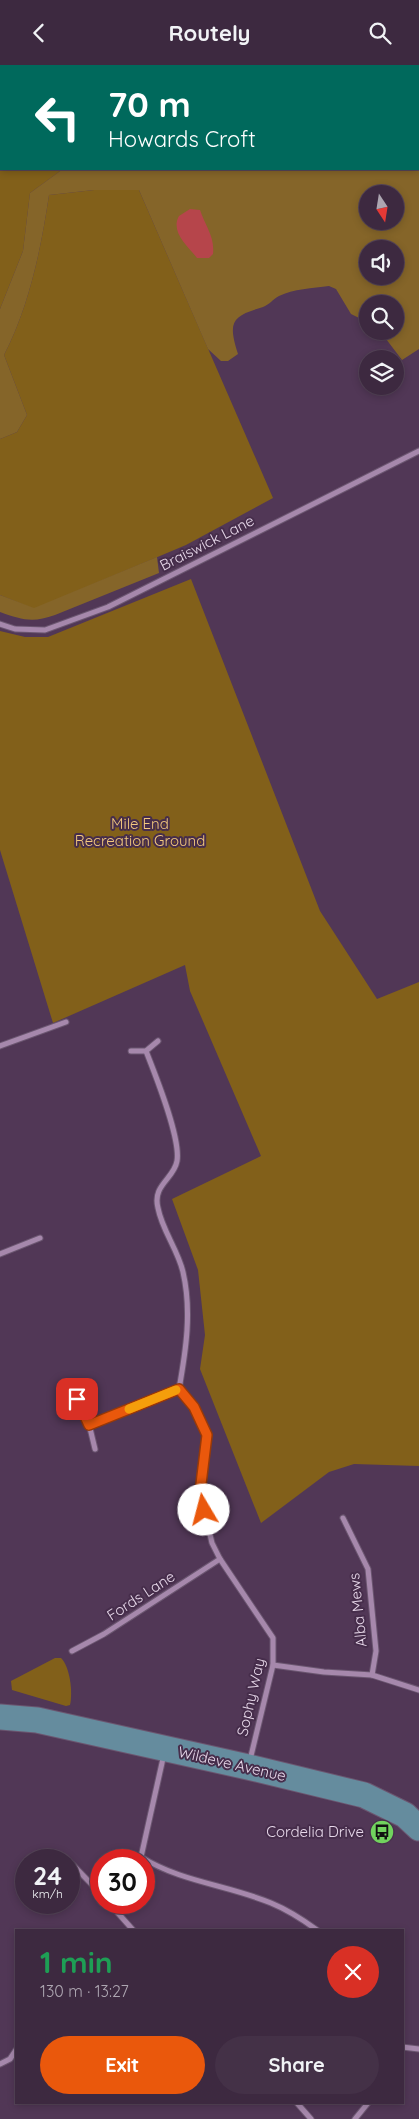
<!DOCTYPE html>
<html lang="en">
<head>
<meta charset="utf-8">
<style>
  :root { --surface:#3d2940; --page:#443147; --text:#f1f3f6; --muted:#ada6b1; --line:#564559; --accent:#ea580c }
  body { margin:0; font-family:Quicksand,sans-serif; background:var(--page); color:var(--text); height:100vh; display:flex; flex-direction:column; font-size:19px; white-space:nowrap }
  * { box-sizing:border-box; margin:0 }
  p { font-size:16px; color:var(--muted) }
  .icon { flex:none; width:28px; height:28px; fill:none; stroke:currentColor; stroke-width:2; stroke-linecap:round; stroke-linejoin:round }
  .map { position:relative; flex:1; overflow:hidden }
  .panel { position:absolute; left:15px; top:1864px; width:389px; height:175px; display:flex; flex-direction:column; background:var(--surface); border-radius:0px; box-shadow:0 2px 8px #0003,0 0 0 1px var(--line) }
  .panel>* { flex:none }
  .top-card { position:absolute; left:0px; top:0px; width:420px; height:105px; box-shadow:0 2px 8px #0003,0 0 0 1px var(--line); background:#00695c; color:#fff; overflow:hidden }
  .needle { width:32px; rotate:168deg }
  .buttons { position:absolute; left:359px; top:120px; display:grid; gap:10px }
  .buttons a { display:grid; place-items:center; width:45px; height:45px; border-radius:50%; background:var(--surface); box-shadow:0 2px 8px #0003,0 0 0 1px var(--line); font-size:25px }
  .speed { position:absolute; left:15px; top:1784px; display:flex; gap:10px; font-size:25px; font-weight:700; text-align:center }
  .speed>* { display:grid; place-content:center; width:65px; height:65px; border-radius:50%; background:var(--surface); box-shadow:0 2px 8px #0003,0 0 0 1px var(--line); line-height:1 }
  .speed small { font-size:12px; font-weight:400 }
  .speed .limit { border:8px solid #d22; background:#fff; color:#111 }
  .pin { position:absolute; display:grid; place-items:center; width:42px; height:42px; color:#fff; margin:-21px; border-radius:10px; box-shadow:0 2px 8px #0006 }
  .me { position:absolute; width:55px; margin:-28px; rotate:352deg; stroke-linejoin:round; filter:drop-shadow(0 0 4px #0008) }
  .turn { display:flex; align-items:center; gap:18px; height:105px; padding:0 25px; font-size:22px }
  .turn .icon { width:65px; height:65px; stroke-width:2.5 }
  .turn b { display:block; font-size:35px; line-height:42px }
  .round { display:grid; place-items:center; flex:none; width:52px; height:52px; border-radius:26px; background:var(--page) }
  .summary { display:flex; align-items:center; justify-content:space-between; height:85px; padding:0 25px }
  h1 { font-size:30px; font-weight:800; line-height:38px; color:#1e9e55 }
  .button { display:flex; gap:10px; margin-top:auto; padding:10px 25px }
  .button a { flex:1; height:58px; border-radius:30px; background:var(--accent); color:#fff; font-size:20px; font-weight:800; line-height:58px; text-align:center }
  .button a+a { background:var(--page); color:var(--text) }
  header { display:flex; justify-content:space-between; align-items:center; height:65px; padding:0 25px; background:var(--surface); font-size:22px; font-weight:800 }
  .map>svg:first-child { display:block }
  .green { fill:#82601a }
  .forest { fill:#856529; fill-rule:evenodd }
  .water { fill:#b6454b }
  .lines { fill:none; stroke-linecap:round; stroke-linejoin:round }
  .street-casing { stroke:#6b5670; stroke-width:7 }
  .primary-casing { stroke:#6b5670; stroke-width:27 }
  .street { stroke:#a688ac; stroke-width:5 }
  .primary { stroke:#658c9e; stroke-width:25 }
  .route-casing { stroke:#983908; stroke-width:12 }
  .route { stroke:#ea580c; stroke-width:9 }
  .slow { stroke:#f59e0b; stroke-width:9 }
  .labels { text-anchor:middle; stroke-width:4; stroke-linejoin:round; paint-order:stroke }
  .street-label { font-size:15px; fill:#e7d8ea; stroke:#462d4b }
  .park-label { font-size:15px; fill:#f4c97e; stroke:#462d4b }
  .poi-label { font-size:15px; fill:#e7d8ea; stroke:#462d4b; text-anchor:end }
</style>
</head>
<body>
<header><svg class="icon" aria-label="back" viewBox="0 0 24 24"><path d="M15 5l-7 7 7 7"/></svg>Routely<svg class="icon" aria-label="search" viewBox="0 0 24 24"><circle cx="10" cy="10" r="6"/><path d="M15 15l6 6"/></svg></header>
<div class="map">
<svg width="419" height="2054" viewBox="0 0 419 2054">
  <rect width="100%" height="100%" fill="#513756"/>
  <!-- green -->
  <g class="green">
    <polygon points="0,0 145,1 1,1 1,104 63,104 30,128 23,186 0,244"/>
    <path d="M94 125H139L273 433 186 480 34 544 0 530V374L17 367 27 350 4 290C29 242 41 184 49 130Z"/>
    <polygon points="191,514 320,846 377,934 419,917 419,1401 354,1399 329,1407 261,1458 200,1304 205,1270 198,1205 172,1134 261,1091 190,926 185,900 53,958 0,785 0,566 25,572 48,572"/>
    <path d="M55 1593H61C70 1602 73 1627 70 1640L66 1641 12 1625 11 1616Z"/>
  </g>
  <!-- forest -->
  <g class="forest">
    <path d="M419 17V284L402 295 380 266H395V239H368L367 257 351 249 336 224 329 221C313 223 293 224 279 231 273 234 269 240 263 242 233 251 227 255 238 289L228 296H221L208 284 139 125H94L49 130C41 184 29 242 4 290L27 350 17 367 0 374V244L23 186 30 128 63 104H141V106L147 104H419ZM368 129H395V156H368ZM368 184H395V211H368Z"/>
    <path d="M157 492 159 508 55 550C33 558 22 555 0 547V530L34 543Z"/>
  </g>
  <!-- water -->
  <path class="water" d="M190 144 200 145C205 160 215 172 213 189L209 193H197C188 181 170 167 179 151Z"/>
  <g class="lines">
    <!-- street casing -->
    <g class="street-casing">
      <g id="street">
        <polyline points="0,559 15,564 45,565 108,542 419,386"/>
        <polyline points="0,981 66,957"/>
        <polyline points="131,986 146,986 158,976"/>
        <path d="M146 986C155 1009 181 1073 177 1096 174 1114 152 1120 158 1143 162 1165 178 1185 183 1207 192 1246 186 1285 179 1324L194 1342 207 1370 200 1427 212 1478 220 1494 273 1573V1600L250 1695"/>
        <polyline points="0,1189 40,1173"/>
        <polyline points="77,1334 89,1359 95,1384"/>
        <polyline points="89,1359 179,1324"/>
        <polyline points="343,1453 368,1504 376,1586 372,1610"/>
        <polyline points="72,1586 104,1569 220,1494"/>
        <polyline points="273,1600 324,1607 372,1610 419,1625"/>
        <path d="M141 1792C181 1817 228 1820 271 1838 288 1845 302 1854 317 1865"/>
        <polyline points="139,1795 141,1792 164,1689"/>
        <polyline points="73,1800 101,1829"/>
        <polyline points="109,1838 133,1865"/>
        <polyline points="402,1982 419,1984"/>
        <polyline points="0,1999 10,1994 16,1985"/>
        <polyline points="297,2038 311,2054"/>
        <polyline points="355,2054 368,2038"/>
      </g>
    </g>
    <!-- primary casing -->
    <g class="primary-casing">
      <polyline id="primary" points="0,1652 37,1655 248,1702 364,1730 405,1750 419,1763"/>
    </g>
    <!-- street -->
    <use href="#street" class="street"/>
    <!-- primary -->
    <use href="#primary" class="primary"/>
  </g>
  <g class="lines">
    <!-- route casing -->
    <g class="route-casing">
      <polyline id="route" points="77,1334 89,1360 179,1324 194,1342 207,1370 200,1427 204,1445"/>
    </g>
    <!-- route -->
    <use href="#route" class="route"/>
    <!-- slow -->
    <polyline class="slow" points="129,1344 176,1325"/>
  </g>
  <!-- icons -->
  <defs>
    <g id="bus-disc" transform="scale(1.25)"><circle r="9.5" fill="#71d35e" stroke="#462d4b"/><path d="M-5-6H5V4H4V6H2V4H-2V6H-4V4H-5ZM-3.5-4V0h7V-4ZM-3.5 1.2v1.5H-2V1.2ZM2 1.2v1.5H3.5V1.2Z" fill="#111"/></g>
  </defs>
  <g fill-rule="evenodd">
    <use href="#bus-disc" x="382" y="1767"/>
  </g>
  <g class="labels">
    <!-- street labels -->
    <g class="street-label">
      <text transform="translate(207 478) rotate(-27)" y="5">Braiswick Lane</text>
      <text transform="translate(141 1531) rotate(-33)" y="5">Fords Lane</text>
      <text transform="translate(358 1545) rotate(-96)" y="5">Alba Mews</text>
      <text transform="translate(251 1632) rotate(-77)" y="5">Sophy Way</text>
      <text transform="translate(232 1699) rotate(13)" y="5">Wildeve Avenue</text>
    </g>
    <!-- park labels -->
    <g class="park-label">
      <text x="140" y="764">Mile End<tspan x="140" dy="17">Recreation Ground</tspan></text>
    </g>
    <!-- poi labels -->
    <g class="poi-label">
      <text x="364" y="1772">Cordelia Drive</text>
    </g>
  </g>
</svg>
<div class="buttons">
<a><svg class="needle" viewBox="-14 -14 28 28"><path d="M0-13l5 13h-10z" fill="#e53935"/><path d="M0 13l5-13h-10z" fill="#ada6b1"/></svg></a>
<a><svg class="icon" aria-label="sound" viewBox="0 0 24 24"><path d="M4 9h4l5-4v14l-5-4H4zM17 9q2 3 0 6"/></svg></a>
<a><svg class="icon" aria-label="search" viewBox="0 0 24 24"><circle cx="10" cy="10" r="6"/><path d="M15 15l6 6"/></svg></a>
<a><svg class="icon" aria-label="layers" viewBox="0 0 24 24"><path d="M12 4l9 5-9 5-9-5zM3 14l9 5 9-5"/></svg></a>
</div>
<div class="speed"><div>24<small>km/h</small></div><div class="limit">30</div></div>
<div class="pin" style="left:77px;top:1334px;background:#d93025"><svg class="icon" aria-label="arrive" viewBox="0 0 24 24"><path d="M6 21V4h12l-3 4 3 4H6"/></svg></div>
<svg class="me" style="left:204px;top:1445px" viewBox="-20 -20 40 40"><circle r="19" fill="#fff"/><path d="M0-13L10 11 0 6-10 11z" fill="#ea580c"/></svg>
<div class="top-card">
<div class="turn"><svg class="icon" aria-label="left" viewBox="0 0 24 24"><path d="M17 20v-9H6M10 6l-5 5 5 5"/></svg><div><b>70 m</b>Howards Croft</div></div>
</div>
<section class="panel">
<div class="summary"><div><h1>1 min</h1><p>130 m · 13:27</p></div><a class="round" style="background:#d93025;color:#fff"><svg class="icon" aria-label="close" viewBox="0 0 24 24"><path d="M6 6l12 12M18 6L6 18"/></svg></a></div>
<div class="button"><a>Exit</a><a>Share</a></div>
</section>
</div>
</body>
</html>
